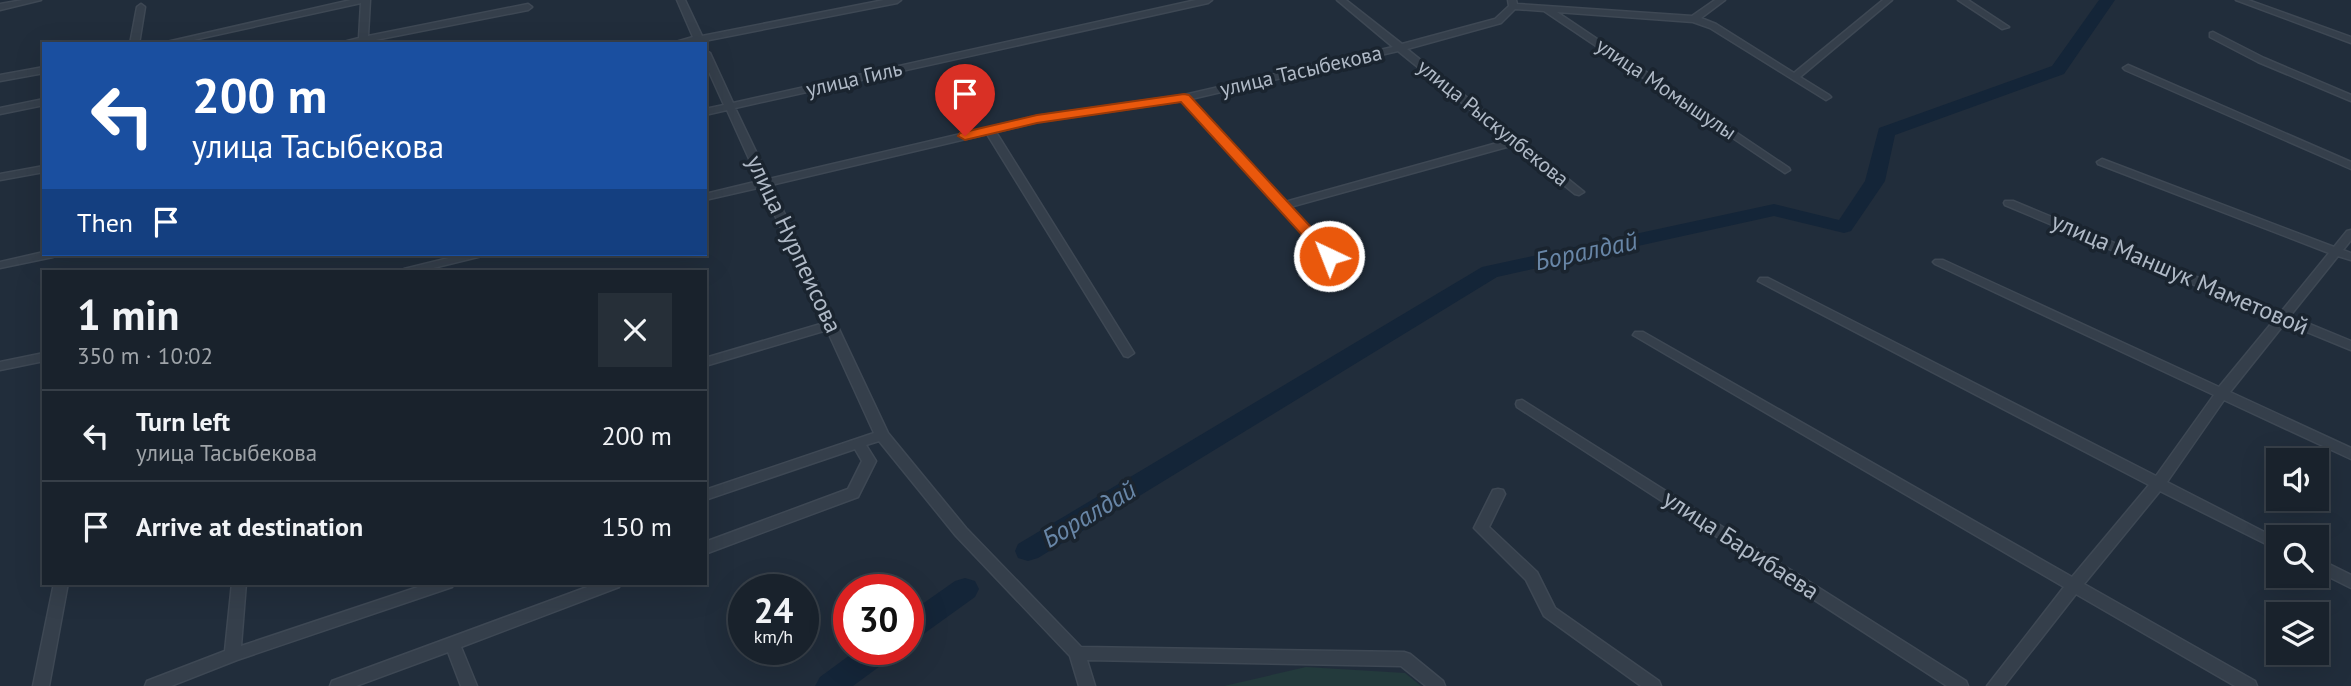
<!DOCTYPE html>
<html lang="en">
<head>
<meta charset="utf-8">
<style>
  :root { --surface:#19222c; --page:#262f38; --text:#f1f3f6; --muted:#9fa4a9; --line:#373f48 }
  body { margin:0; font-family:"PT Sans",sans-serif; background:var(--page); color:var(--text); height:100vh; display:flex; flex-direction:column; font-size:26px; white-space:nowrap }
  * { box-sizing:border-box; margin:0 }
  p { font-size:23px; color:var(--muted) }
  .icon { flex:none; width:38px; height:38px; fill:none; stroke:currentColor; stroke-width:2; stroke-linecap:round; stroke-linejoin:round }
  .map { position:relative; flex:1; overflow:hidden }
  .side { position:absolute; left:42px; top:270px; width:665px; height:315px; display:flex; flex-direction:column; background:var(--surface); border-radius:0px; box-shadow:0 7px 28px #0002,0 0 0 2px var(--line) }
  .side>* { flex:none }
  .guide { position:absolute; left:42px; top:42px; width:665px; height:214px; border-radius:0px; box-shadow:0 7px 28px #0002,0 0 0 2px var(--line); background:#1a4fa0; color:#fff; overflow:hidden }
  .fabs { position:absolute; left:2266px; top:448px; display:grid; gap:14px }
  .fabs a { display:grid; place-items:center; width:63px; height:63px; border-radius:0px; background:var(--surface); box-shadow:0 7px 28px #0002,0 0 0 2px var(--line); font-size:35px }
  .speed { position:absolute; left:728px; top:574px; display:flex; gap:14px; font-size:35px; font-weight:700; text-align:center }
  .speed>* { display:grid; place-content:center; width:91px; height:91px; border-radius:50%; background:var(--surface); box-shadow:0 7px 28px #0002,0 0 0 2px var(--line); line-height:1 }
  .speed small { font-size:18px; font-weight:400 }
  .speed .limit { border:10px solid #d22; background:#fff; color:#111 }
  .pin { position:absolute; display:grid; place-items:center; width:60px; height:60px; color:#fff; margin:-72px -30px; border-radius:50% 50% 50% 0; rotate:-45deg; box-shadow:0 0 7px #0007 }
  .pin .icon { rotate:45deg }
  .me { position:absolute; width:77px; margin:-38px; rotate:317deg; stroke-linejoin:round; filter:drop-shadow(0 0 5px #0008) }
  .turn { display:flex; align-items:center; gap:24px; height:147px; padding:0 35px; font-size:32px }
  .turn .icon { width:91px; height:91px; stroke-width:2.5 }
  .turn b { display:block; font-size:49px; line-height:60px }
  .then { display:flex; align-items:center; height:66px; padding:0 35px; background:#0003; gap:14px; font-size:26px }
  .round { display:grid; place-items:center; flex:none; width:74px; height:74px; border-radius:0px; background:var(--page) }
  .headline { display:flex; align-items:center; justify-content:space-between; height:119px; padding:0 35px }
  h1 { font-size:42px; font-weight:600; line-height:52px }
  ul { padding:0; list-style:none }
  li { display:flex; align-items:center; gap:21px; height:91px; padding:0 35px; border-top:2px solid var(--line) }
  li div { flex:1 }
  li b { display:block; font-size:26px }
  li em { font-style:normal }
  .map>svg:first-child { display:block }
  .green { fill:#233a3c }
  .lines { fill:none; stroke-linecap:round; stroke-linejoin:round }
  .river { fill:#142538; fill-rule:evenodd }
  .minor-casing { stroke:#3e4854; stroke-width:3 }
  .minor { fill:#353f4b; fill-rule:evenodd }
  .route { fill:#ea580c; stroke:#983908; stroke-width:2 }
  .labels { text-anchor:middle; stroke-width:7; stroke-linejoin:round; paint-order:stroke }
  .far-street-label { font-size:21px; fill:#b0bac7; stroke:#1a242f }
  .street-label { font-size:24px; fill:#b0bac7; stroke:#1a242f }
  .water-label { font-size:26px; font-style:italic; fill:#6886a7; stroke:#1a242f }
</style>
</head>
<body>
<div class="map">
<svg width="2351" height="686" viewBox="0 0 2351 686">
  <rect width="100%" height="100%" fill="#212d3b"/>
  <!-- green -->
  <polygon class="green" points="1306,667 1405,673 1421,686 1224,686"/>
  <g class="lines">
    <!-- river -->
    <g class="river">
      <polygon points="2099,0 2115,0 2064,74 1895,135 1885,181 1851,231 1844,233 1774,216 1497,277 1038,558 1028,561 1018,558 1015,551 1018,544 1482,267 1774,204 1839,220 1865,181 1879,128 2052,66"/>
      <polygon points="965,578 975,581 979,589 975,597 918,638 908,642 908,614 955,581"/>
      <polygon points="858,649 895,649 891,658 853,686 815,686 820,677"/>
    </g>
    <!-- minor casing -->
    <g class="minor-casing">
      <g id="minor">
        <polygon points="23,0 41,0 0,10 0,4"/>
        <polygon points="351,0 370,0 368,36 528,4 532,7 528,10 355,44 336,44 359,38 361,3 175,44 158,44"/>
        <polygon points="677,0 685,0 702,36 884,0 901,0 897,3 704,41 706,44 705,44 696,42 669,44 693,37"/>
        <path d="M1196 0H1212L1208 3 735 108 769 179 1037 116 1184 95 1393 47 1337 0H1346L1402 44 1495 19 1509 6 1508 0H1516L1517 4 1692 16 1715 0H1725L1701 18 1716 24 1794 73 1883 0H1892L1800 77 1829 95 1831 97 1826 100 1710 28 1693 22 1557 12 1789 168 1790 170 1785 173 1544 11 1515 9 1501 23 1407 49 1584 192 1579 195 1575 194 1514 145 1290 207 1333 254 1335 256 1329 259 1325 258 1182 101 1037 122 996 132 1134 353 1128 357 1124 356 987 134 771 185 888 433 966 528 1081 647 1404 652 1410 654 1443 681 1445 686H1426L1401 666 1087 660 1095 686H1079L1070 656 956 536 879 441 866 445 876 461 858 497 705 554V542L848 489 862 461 855 449 705 500V490L874 433 827 330 705 366V358L824 323 762 187 705 200V194L759 181 727 110 705 115V109L724 105 705 63V50L710 53 733 103ZM1398 51 1508 140 1285 202 1191 99Z"/>
        <polygon points="1958,0 1968,0 2009,27 2002,29"/>
        <polygon points="2236,0 2248,0 2351,37 2351,43"/>
        <polygon points="141,4 145,7 139,44 130,44 137,7"/>
        <polygon points="2213,32 2264,58 2351,95 2351,101 2258,62 2210,37 2210,33"/>
        <polygon points="2128,65 2351,162 2351,169 2125,70 2123,68"/>
        <polygon points="44,67 44,73 0,81 0,75"/>
        <polygon points="44,99 44,105 0,114 0,108"/>
        <polygon points="2102,159 2334,247 2347,231 2351,230 2351,240 2343,250 2351,253 2351,260 2338,256 2290,316 2351,341 2351,350 2285,323 2230,392 2351,448 2351,459 2224,400 2167,482 2278,539 2278,550 2160,491 2084,584 2255,681 2257,686 2235,686 2076,594 2004,686 1987,686 2064,587 1633,335 1635,332 1643,332 2072,577 2149,485 1758,281 1760,278 1768,278 2156,476 2214,395 1935,264 1933,262 1935,260 1943,260 2219,387 2275,319 2005,205 2004,203 2005,201 2013,201 2281,312 2329,253 2098,164 2097,162"/>
        <polygon points="44,166 44,172 0,180 0,174"/>
        <polygon points="44,252 59,254 53,257 0,268 0,262"/>
        <polygon points="465,254 484,254 482,256 421,271 402,271 404,269"/>
        <polygon points="44,353 44,361 0,370 0,362"/>
        <polygon points="1522,400 1966,681 1968,686 1947,686 1517,407 1516,404 1517,401"/>
        <polygon points="1498,489 1503,490 1505,494 1489,527 1537,572 1555,608 1659,681 1661,686 1641,686 1544,616 1526,580 1474,528 1493,490"/>
        <polygon points="2317,558 2351,575 2351,588 2317,571"/>
        <polygon points="54,583 68,583 49,686 33,686"/>
        <polygon points="232,583 246,583 241,646 430,583 454,583 452,587 237,660 171,686 145,686 147,681 225,651"/>
        <polygon points="598,583 621,583 619,587 461,647 477,686 461,686 448,652 356,686 330,686 332,681"/>
      </g>
    </g>
    <!-- minor -->
    <use href="#minor" class="minor"/>
  </g>
  <!-- route -->
  <polygon class="route" points="1184,94 1189,95 1334,252 1336,256 1334,259 1324,259 1181,102 1037,123 965,140 958,136 960,133 1037,115"/>
  <g class="labels">
    <!-- far-street labels -->
    <g class="far-street-label">
      <text transform="translate(1301 71) rotate(-13)" y="7">улица Тасыбекова</text>
      <text transform="translate(854 79) rotate(-13)" y="7">улица Гиль</text>
      <text transform="translate(1666 89) rotate(34)" y="7">улица Момышулы</text>
      <text transform="translate(1493 123) rotate(39)" y="7">улица Рыскулбекова</text>
    </g>
    <!-- street labels -->
    <g class="street-label">
      <text transform="translate(794 244) rotate(65)" y="8">улица Нурпеисова</text>
      <text transform="translate(2180 274) rotate(23)" y="8">улица Маншук Маметовой</text>
      <text transform="translate(1741 545) rotate(33)" y="8">улица Барибаева</text>
    </g>
    <!-- water labels -->
    <g class="water-label">
      <text transform="translate(1586 251) rotate(-12)" y="9">Боралдай</text>
      <text transform="translate(1089 514) rotate(-31)" y="9">Боралдай</text>
    </g>
  </g>
</svg>
<div class="fabs">
<a><svg class="icon" aria-label="sound" viewBox="0 0 24 24"><path d="M4 9h4l5-4v14l-5-4H4zM17 9q2 3 0 6"/></svg></a>
<a><svg class="icon" aria-label="search" viewBox="0 0 24 24"><circle cx="10" cy="10" r="6"/><path d="M15 15l6 6"/></svg></a>
<a><svg class="icon" aria-label="layers" viewBox="0 0 24 24"><path d="M12 4l9 5-9 5-9-5zM3 14l9 5 9-5"/></svg></a>
</div>
<div class="speed"><div>24<small>km/h</small></div><div class="limit">30</div></div>
<div class="pin" style="left:965px;top:136px;background:#d93025"><svg class="icon" aria-label="arrive" viewBox="0 0 24 24"><path d="M6 21V4h12l-3 4 3 4H6"/></svg></div>
<svg class="me" style="left:1329px;top:256px" viewBox="-20 -20 40 40"><circle r="17" fill="#ea580c" stroke="#fff" stroke-width="3"/><path d="M0-11L8 9 0 5-8 9z" fill="#fff"/></svg>
<div class="guide">
<div class="turn"><svg class="icon" aria-label="left" viewBox="0 0 24 24"><path d="M17 20v-9H6M10 6l-5 5 5 5"/></svg><div><b>200 m</b>улица Тасыбекова</div></div>
<div class="then">Then<svg class="icon" aria-label="arrive" viewBox="0 0 24 24"><path d="M6 21V4h12l-3 4 3 4H6"/></svg></div>
</div>
<section class="side">
<div class="headline"><div><h1>1 min</h1><p>350 m · 10:02</p></div><a class="round"><svg class="icon" aria-label="close" viewBox="0 0 24 24"><path d="M6 6l12 12M18 6L6 18"/></svg></a></div>
<ul>
<li><svg class="icon" aria-label="left" viewBox="0 0 24 24"><path d="M17 20v-9H6M10 6l-5 5 5 5"/></svg><div><b>Turn left</b><p>улица Тасыбекова</p></div><em>200 m</em></li>
<li><svg class="icon" aria-label="arrive" viewBox="0 0 24 24"><path d="M6 21V4h12l-3 4 3 4H6"/></svg><div><b>Arrive at destination</b></div><em>150 m</em></li>
</ul>
</section>
</div>
</body>
</html>
